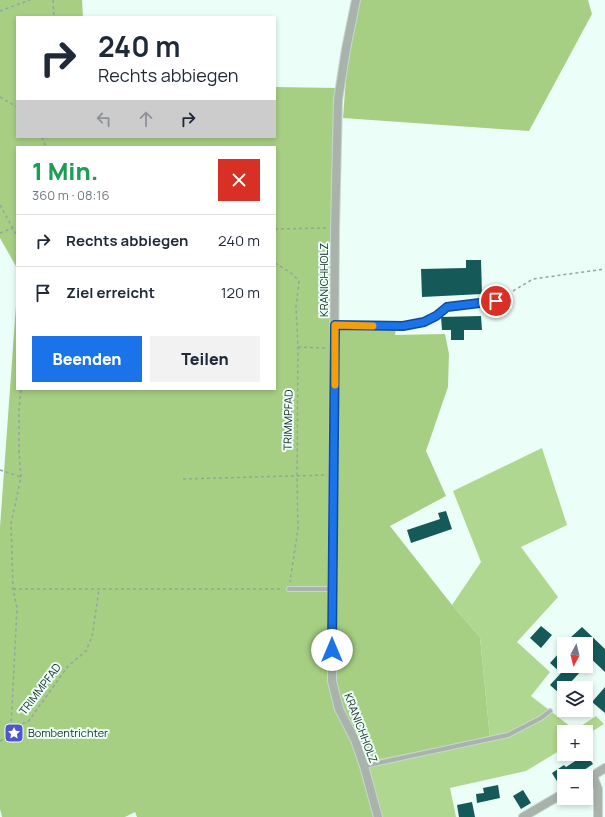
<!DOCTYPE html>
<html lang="de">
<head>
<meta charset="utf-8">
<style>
  :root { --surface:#fff; --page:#f2f2f3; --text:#1f2937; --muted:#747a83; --line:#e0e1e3; --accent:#1a73e8 }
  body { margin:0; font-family:Manrope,sans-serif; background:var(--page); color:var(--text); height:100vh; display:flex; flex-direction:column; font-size:15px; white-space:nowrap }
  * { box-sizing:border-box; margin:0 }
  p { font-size:13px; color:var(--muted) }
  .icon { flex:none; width:22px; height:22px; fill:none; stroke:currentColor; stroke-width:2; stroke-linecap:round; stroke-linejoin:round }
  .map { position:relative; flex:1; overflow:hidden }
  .drawer { position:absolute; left:16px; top:146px; width:260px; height:244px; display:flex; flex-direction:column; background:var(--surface); border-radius:0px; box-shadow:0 2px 6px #0003 }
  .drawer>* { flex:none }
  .top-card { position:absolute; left:16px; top:16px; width:260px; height:122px; border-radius:0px; box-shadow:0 2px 6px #0003; background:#fff; color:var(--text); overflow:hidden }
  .needle { width:26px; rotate:187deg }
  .fabs { position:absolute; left:557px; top:637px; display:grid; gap:8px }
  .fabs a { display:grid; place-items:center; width:36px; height:36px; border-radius:0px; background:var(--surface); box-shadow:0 2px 6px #0003; font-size:20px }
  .pin { position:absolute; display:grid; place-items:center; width:34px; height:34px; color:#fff; margin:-17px; border:2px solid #fff; border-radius:50%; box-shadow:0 1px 4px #0007 }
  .me { position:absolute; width:44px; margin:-22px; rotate:0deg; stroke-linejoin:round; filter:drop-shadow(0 0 3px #0008) }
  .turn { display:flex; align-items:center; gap:14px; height:84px; padding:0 16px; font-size:18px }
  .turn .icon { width:52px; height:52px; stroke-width:2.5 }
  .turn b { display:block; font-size:28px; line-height:34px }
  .lanes { display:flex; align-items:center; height:38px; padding:0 16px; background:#0003; justify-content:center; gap:20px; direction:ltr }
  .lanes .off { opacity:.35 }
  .round { display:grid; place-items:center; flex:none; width:42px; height:42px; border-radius:0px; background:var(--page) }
  .overview { display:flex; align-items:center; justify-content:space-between; height:68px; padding:0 16px }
  h1 { font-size:24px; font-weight:800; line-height:30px; color:#1e9e55 }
  .cta { display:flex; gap:8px; margin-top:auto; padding:8px 16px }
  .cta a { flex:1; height:46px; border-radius:0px; background:var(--accent); color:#fff; font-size:16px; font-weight:800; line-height:46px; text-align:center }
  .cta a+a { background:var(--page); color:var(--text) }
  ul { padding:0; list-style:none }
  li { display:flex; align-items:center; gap:12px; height:52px; padding:0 16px; border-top:1px solid var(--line) }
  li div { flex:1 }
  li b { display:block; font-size:15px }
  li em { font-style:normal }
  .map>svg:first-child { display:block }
  .green { fill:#b0d78f }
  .forest { fill:#a7cf84 }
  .building { fill:#155a59 }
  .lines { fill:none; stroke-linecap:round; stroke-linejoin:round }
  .lane-casing { stroke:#c6d7d1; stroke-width:6 }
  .street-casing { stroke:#c6d7d1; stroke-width:10 }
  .path { stroke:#94a49e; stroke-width:1.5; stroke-dasharray:3 3; stroke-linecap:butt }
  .lane { stroke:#a9b3ab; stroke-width:4 }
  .street { stroke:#a9b3ab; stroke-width:8 }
  .route-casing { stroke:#114b97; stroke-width:10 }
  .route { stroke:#1a73e8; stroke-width:7 }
  .slow { stroke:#f59e0b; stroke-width:7 }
  .labels { text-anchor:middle; stroke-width:4; stroke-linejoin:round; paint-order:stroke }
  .street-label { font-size:11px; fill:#1c2824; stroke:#ebfef7 }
  .poi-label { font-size:11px; fill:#1c2824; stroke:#ebfef7; text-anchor:start }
</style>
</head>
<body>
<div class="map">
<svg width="605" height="817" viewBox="0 0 605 817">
  <rect width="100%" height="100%" fill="#ebfef7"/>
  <!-- green -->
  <polygon class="green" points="542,448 567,525 521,547 558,597 517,642 550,672 531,696 575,730 596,716 604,724 586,735 586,732 564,732 564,748 526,771 450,788 456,817 380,817 359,763 490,738 480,637 452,605 481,562 453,491"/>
  <!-- forest -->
  <g class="forest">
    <polygon points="0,0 82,0 83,17 17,17 17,137 275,137 275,87 339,88 333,330 396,329 395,335 445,334 449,354 448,387 426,451 446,496 390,526 452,605 480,637 490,738 359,763 380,817 137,817 135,812 125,817 2,817 0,809 0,527 17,292 17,389 275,389 275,147 17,147 17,268 0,238"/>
    <polygon points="358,0 588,0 592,14 529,131 343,118 348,50"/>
  </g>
  <!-- building -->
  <g class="building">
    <polygon points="466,260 481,260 482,294 422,297 421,269 466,268"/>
    <polygon points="481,316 482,330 464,330 464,340 451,340 451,330 442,330 441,317"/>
    <polygon points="446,511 452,529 411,543 407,530 440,519 438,513"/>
    <polygon points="541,626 552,635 541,648 530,638"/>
    <polygon points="582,627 605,649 605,672 586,654 586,644 576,644 570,638"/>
    <polygon points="560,652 564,655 564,666 576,666 581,671 560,694 550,685 561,673 550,663"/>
    <polygon points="605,687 605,713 592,702"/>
    <polygon points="586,754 593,764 575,776 564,776 564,788 561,788 552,773 564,765 566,767"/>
    <polygon points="498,785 500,798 477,803 476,794 484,793 483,788"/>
    <polygon points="523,790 531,803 521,809 513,796"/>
    <polygon points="472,802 475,817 459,817 457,805"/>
  </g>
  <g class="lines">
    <!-- lane casing -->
    <g class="lane-casing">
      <g id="lane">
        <polyline points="335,325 403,326 424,322 436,316 447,307 496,301 508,294"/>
        <polyline points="289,589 332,589"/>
        <polyline points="364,766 508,735 541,718 550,711"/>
      </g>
    </g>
    <!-- street casing -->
    <g class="street-casing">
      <g id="street">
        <polyline points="356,0 346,49 338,100 335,228 332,681 339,709 355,740 364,766 378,817"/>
        <polyline points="593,776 598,789 598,817"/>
        <polyline points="586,780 605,768"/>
        <polyline points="523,817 564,793"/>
      </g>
    </g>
    <!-- path -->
    <g class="path">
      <polyline points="53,0 54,17"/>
      <polyline points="0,11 30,0"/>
      <polyline points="0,97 17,107"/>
      <polyline points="42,137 46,147"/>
      <polyline points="0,205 17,236"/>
      <polyline points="275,229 327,228"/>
      <polyline points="0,233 13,228"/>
      <polyline points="275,263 291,273 299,281 296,307 298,347 297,476 298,529 290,582"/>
      <polyline points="513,291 533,279 605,269"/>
      <polyline points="298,347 326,348"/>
      <polyline points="0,470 21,477"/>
      <polyline points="183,479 326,475"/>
      <polyline points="13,589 282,589"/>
      <polyline points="11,727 28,722 68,666 86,651 92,637 99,589"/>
      <polyline points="0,741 5,738 11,727 17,608 13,589 11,524 21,477 19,452 19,409 21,389"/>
    </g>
    <!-- lane -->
    <use href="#lane" class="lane"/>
    <!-- street -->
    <use href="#street" class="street"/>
  </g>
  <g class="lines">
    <!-- route casing -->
    <g class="route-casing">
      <polyline id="route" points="332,650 335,325 403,326 424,322 436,316 447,307 496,301"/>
    </g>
    <!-- route -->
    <use href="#route" class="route"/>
    <!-- slow -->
    <polyline class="slow" points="335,385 335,325 373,326"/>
  </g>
  <!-- icons -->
  <defs>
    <g id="sight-square" transform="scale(1)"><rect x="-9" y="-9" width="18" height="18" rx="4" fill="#4f55cb" stroke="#ebfef7"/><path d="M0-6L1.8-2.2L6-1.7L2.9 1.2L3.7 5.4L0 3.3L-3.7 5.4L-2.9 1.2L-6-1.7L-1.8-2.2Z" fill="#fff"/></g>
  </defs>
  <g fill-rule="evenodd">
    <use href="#sight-square" x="14" y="733"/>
  </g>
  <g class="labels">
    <!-- street labels -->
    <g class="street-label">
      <text transform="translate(324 280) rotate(-90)" y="4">KRANICHHOLZ</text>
      <text transform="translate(288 420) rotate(-89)" y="4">TRIMMPFAD</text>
      <text transform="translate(40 689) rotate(-53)" y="4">TRIMMPFAD</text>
      <text transform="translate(361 728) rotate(69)" y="4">KRANICHHOLZ</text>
    </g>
    <!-- poi labels -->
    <g class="poi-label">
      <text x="28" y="737">Bombentrichter</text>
    </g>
  </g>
</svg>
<div class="fabs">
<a><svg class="needle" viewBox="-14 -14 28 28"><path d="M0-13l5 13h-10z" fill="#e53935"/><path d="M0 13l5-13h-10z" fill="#747a83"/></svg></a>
<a><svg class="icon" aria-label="layers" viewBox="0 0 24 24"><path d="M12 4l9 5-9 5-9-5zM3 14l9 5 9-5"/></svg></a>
<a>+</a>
<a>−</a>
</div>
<div class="pin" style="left:496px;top:301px;background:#d93025"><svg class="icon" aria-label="arrive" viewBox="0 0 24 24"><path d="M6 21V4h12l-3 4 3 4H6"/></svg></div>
<svg class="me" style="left:332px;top:650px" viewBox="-20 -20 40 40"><circle r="19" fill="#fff"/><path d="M0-13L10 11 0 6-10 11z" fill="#1a73e8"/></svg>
<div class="top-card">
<div class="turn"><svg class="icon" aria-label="right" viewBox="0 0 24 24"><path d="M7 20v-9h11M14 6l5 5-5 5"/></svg><div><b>240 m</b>Rechts abbiegen</div></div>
<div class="lanes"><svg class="icon off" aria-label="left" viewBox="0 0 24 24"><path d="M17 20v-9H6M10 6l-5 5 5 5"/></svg><svg class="icon off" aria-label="ahead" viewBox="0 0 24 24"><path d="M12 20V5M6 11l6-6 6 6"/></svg><svg class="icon" aria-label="right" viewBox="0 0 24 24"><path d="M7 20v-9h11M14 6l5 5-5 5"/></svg></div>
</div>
<section class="drawer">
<div class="overview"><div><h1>1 Min.</h1><p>360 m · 08:16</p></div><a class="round" style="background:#d93025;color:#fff"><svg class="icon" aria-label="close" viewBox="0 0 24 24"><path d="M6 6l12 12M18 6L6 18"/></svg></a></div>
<ul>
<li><svg class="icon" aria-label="right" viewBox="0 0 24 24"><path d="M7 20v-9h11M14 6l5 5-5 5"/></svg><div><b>Rechts abbiegen</b></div><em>240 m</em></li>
<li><svg class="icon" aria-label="arrive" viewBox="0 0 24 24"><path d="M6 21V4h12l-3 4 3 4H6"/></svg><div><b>Ziel erreicht</b></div><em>120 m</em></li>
</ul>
<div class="cta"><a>Beenden</a><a>Teilen</a></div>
</section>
</div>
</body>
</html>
